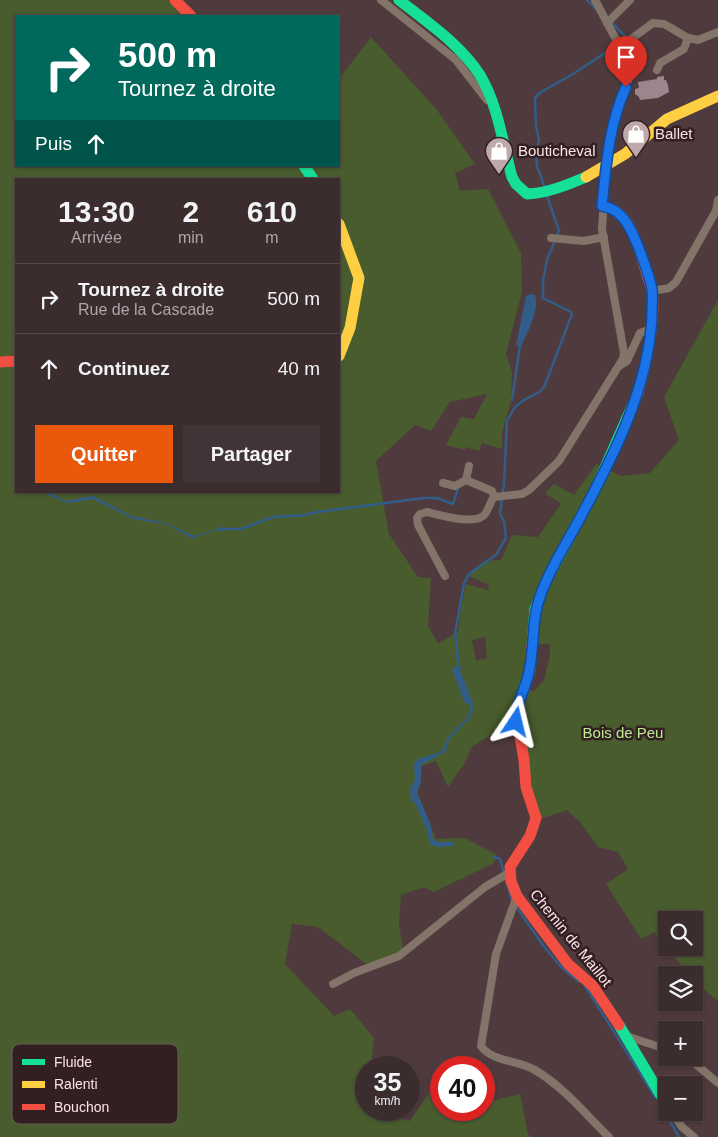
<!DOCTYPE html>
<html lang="fr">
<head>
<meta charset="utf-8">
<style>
  :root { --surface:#3b2c2e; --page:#423436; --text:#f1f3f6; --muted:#aca7aa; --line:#54484a; --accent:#ea580c }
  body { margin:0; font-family:Helvetica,sans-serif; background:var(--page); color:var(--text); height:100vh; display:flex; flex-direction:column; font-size:19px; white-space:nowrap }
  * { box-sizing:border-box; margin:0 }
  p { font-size:16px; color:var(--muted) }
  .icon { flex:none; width:28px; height:28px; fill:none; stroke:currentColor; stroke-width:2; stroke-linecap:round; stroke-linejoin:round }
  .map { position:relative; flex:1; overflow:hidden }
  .panel { position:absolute; left:15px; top:178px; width:325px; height:315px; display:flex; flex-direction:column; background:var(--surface); border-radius:0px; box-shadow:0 1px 4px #0004,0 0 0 1px var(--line) }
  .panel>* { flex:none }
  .hud { position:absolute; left:15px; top:15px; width:325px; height:152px; border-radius:0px; box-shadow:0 1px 4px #0004,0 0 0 1px var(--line); background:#00695c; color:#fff; overflow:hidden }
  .fabs { position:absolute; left:658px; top:911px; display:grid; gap:10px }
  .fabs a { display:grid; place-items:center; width:45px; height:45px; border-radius:0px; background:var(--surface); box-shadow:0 1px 4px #0004,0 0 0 1px var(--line); font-size:25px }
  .speed { position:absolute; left:355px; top:1056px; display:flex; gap:10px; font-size:25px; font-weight:700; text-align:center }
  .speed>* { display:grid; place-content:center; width:65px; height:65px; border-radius:50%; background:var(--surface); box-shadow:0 1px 4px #0004,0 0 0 1px var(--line); line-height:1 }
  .speed small { font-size:12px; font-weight:400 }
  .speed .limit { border:8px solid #d22; background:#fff; color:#111 }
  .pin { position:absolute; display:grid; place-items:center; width:42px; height:42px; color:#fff; margin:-51px -21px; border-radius:50% 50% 50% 0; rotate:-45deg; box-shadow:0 0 5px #0007 }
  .pin .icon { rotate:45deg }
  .me { position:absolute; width:55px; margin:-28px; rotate:10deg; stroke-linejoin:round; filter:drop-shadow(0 0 4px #0008) }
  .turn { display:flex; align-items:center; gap:18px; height:105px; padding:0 20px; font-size:22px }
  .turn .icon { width:65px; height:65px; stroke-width:2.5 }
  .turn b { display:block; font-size:35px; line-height:42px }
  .then { display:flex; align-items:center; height:48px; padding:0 20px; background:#0003; gap:10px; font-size:19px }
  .eta { display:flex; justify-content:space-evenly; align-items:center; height:85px; text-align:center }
  .eta b { font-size:30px; font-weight:800; line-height:35px }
  .primary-button { display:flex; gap:10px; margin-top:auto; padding:10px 20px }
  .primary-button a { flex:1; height:58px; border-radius:0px; background:var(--accent); color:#fff; font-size:20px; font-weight:800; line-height:58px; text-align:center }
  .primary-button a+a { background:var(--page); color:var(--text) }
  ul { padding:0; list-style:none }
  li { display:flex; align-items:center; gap:15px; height:70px; padding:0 20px; border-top:1px solid var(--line) }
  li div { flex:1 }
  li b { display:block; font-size:19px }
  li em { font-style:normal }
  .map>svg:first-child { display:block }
  .green { fill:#485c2e; fill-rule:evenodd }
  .water { fill:#335d89 }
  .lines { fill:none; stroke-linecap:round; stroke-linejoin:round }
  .stream { stroke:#335d89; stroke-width:2.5 }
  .building { fill:#9c858d }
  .street { stroke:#827468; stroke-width:8 }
  .fast { stroke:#16e098; stroke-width:11 }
  .slow { stroke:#ffcf43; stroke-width:11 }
  .jam { stroke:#f24e42; stroke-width:11 }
  .route-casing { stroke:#114b97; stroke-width:12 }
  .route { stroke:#1a73e8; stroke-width:9 }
  .labels { text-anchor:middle; stroke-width:5; stroke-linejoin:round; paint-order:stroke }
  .poi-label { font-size:15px; fill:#fce3e5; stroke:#311f22; text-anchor:start }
  .park-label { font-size:15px; fill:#bdea91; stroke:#311f22 }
  .street-label { font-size:15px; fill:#fce3e5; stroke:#311f22 }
  .key { fill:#311f22; stroke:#6e5a5c; stroke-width:1 }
  .key-label { font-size:14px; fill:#fce3e5 }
</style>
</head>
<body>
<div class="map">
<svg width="718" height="1137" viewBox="0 0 718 1137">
  <rect width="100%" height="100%" fill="#4f3a3d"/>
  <!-- green -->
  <g class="green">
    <polygon points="0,0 168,0 185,16 16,16 16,166 299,166 308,179 16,179 16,354 0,358"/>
    <path d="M371 37 437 110 475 164 455 173 460 191 488 189 521 253 522 292 506 354 512 372 511 400 502 434V449L482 443 479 451 466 447 465 450 446 445 461 417 474 419 487 394 450 402 431 431 415 425 376 461 389 534 418 577 431 578 428 626 438 643 458 632 461 606 466 584 488 590 489 585 466 575 484 561 501 560 512 535 538 537 561 504 545 493 554 484 574 495 596 464 621 476 650 473 679 440 664 397 718 300V1001L696 983 694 975H689L667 948H694V920H666V947L654 932 641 939 606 884 628 869 618 852 598 847 580 822 567 810 537 820 519 717 528 689 533 692 544 680 550 655V644H530L527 674 506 725 472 747 464 764 448 787 436 761 422 766 418 794 436 839 465 838 497 855 494 863 434 892 424 887 401 895 399 924 403 950 368 965 318 927 292 924 285 964 334 1016 350 1009 374 1038 371 1067 366 1068V1110L410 1121 435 1084 441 1089V1110H484V1103L520 1094 528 1134 531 1137H0V367L16 366V491H339V364L353 329 362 277 339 213V179H318L309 166H339V79ZM485 637 487 658 476 661 472 640Z"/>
    <polygon points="339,237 354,278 345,327 339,343"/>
  </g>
  <!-- water -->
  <g class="water">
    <path d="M531 294 535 295C540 310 527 333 521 347L516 345 526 296Z"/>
    <polygon points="39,491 46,491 65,501 93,496 131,516 166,523 194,536 223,527 223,531 217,530 192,538 166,524 133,519 93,499 67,503"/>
    <polygon points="458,665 461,667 460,670 473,703 468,705 464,701 452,670"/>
    <polygon points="445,748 447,748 445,752 421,765 421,782 417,793 430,823 433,839 438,842 454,842 453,846 436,847 430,844 426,828 416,805 411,799 410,790 415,779 414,766 415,762 420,758 438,753"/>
  </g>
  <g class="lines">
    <!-- stream -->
    <g class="stream">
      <polyline points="587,0 596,9"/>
      <polyline points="611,22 627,38 625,39"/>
      <polyline points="545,188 537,166 536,155 539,140 536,126 535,98 541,92 573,74 617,45"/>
      <polyline points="512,400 520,345"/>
      <polyline points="223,529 241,529 273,517 305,515 317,512 424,498 437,498 453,504 458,489"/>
      <polyline points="459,668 455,634 464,583 469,574 496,555 506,538 504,521 500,514 504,483 507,421 515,407 524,400 541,391 545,385 572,314 571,312 543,298 543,280 547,260 559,231 547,196"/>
      <polyline points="444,749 449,738 469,717 472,708 470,703"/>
      <polyline points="494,857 500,859 512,901 545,948 564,970 580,982"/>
      <polyline points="585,986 655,1097"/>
      <polyline points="661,1106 679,1137"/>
    </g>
  </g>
  <!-- building -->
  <polygon class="building" points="664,76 664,80 666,80 668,85 669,92 658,98 640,100 639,97 635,94 635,89 639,88 638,82 657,79 657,77"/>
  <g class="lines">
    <!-- street -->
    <g class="street">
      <polyline points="381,0 456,60 487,100"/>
      <polyline points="607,23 630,0"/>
      <polyline points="620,47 653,23 664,24 688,38 698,40 718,32"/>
      <polyline points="657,70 660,63 684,49 688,38"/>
      <polyline points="551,238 584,241 604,237"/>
      <polyline points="652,291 669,288 676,282 716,211 718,200"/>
      <polyline points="621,365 627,361 640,333 651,329"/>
      <polyline points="466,480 469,466"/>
      <polyline points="443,483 455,486 466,480 492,491 494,497"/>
      <path d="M445 576 418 525 417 518 420 514 427 512C439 515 477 526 485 514 489 509 490 502 494 497L522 494 529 490 559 461 623 359 624 353 602 229 606 167 619 104 629 78 620 47 595 0"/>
      <path d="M517 896 496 954 481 1046C492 1062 519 1060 535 1070 565 1088 585 1114 609 1137"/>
      <polyline points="333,984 354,973 399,956 485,887 507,874"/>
      <polyline points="626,1036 666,1049"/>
      <polyline points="684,1058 692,1061 718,1083"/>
      <polyline points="672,1112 682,1127 694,1137"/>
    </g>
    <!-- fast -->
    <g class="fast">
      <path d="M399 0C427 22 460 44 480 75 498 105 503 144 512 177L516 184 527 194C548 193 567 185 586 177"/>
      <polyline points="304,166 313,179"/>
      <polyline points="532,644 535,609 547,579 596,488 638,393"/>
      <polyline points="619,1025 666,1104"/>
    </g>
    <!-- slow -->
    <g class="slow">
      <polyline points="586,177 625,154 667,119 718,96"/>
      <polyline points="339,224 359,278 350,328 339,356"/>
    </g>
    <!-- jam -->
    <g class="jam">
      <polyline points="175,0 191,16"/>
      <path d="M602 206C629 209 637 243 644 265 646 273 650 282 652 291 656 317 646 367 638 393"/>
      <polyline points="0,362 16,361"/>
      <polyline points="532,644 530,671 516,713 524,760 526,787 536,818 530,836 510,867 511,881 517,896 568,964 593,986 619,1025"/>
    </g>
  </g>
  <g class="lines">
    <!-- route casing -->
    <g class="route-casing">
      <path id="route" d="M516 722C515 704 526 689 529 672 535 645 531 619 541 594 550 568 566 544 579 520 613 457 649 388 652 315 652 307 653 297 652 289 649 274 643 260 638 246 631 229 623 209 602 206 606 166 609 124 626 87"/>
    </g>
    <!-- route -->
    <use href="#route" class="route"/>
  </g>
  <!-- icons -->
  <defs>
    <g id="shop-pin" transform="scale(1.4375)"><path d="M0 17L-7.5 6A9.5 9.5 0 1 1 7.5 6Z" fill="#bfa8aa" stroke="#311f22"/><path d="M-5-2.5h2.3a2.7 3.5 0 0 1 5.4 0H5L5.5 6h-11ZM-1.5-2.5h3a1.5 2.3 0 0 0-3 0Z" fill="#fff"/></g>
  </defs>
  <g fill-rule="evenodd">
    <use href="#shop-pin" x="636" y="134"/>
    <use href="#shop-pin" x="499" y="151"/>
  </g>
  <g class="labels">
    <!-- poi labels -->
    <g class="poi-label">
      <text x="655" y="139">Ballet</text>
      <text x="518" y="156">Bouticheval</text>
    </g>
    <!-- park labels -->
    <g class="park-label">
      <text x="623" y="738">Bois de Peu</text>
    </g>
    <!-- street labels -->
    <g class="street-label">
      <text transform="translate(571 938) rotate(51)" y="5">Chemin de Maillot</text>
    </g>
  </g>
  <!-- legend -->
  <rect x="12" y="1044" width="166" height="80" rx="8" class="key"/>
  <rect x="22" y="1059" width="23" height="6" fill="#16e098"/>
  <rect x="22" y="1081" width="23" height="7" fill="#ffcf43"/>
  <rect x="22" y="1104" width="23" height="6" fill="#f24e42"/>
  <g class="key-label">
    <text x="54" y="1067">Fluide</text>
    <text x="54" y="1089">Ralenti</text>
    <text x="54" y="1112">Bouchon</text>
  </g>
</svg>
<div class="fabs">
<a><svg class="icon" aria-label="search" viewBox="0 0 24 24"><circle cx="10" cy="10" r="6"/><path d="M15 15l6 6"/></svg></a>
<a><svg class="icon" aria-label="layers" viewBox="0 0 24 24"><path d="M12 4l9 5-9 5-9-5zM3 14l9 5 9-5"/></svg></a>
<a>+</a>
<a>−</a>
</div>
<div class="speed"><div>35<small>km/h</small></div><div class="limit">40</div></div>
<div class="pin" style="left:626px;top:87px;background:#d93025"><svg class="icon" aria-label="arrive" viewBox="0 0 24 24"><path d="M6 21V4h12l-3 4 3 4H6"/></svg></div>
<svg class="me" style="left:516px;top:722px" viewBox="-20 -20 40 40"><path d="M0-17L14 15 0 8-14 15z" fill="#1a73e8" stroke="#fff" stroke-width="4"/></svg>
<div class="hud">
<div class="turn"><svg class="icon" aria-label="right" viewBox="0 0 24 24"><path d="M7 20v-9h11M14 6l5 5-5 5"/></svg><div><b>500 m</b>Tournez à droite</div></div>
<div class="then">Puis<svg class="icon" aria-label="ahead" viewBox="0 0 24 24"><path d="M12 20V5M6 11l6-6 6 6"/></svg></div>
</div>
<section class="panel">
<div class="eta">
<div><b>13:30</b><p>Arrivée</p></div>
<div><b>2</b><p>min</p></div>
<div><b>610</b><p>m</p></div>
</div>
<ul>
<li><svg class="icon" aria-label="right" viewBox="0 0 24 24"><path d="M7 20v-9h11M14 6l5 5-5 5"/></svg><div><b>Tournez à droite</b><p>Rue de la Cascade</p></div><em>500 m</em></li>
<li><svg class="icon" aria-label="ahead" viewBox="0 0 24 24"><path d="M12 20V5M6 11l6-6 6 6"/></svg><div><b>Continuez</b></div><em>40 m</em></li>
</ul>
<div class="primary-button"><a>Quitter</a><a>Partager</a></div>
</section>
</div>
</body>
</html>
